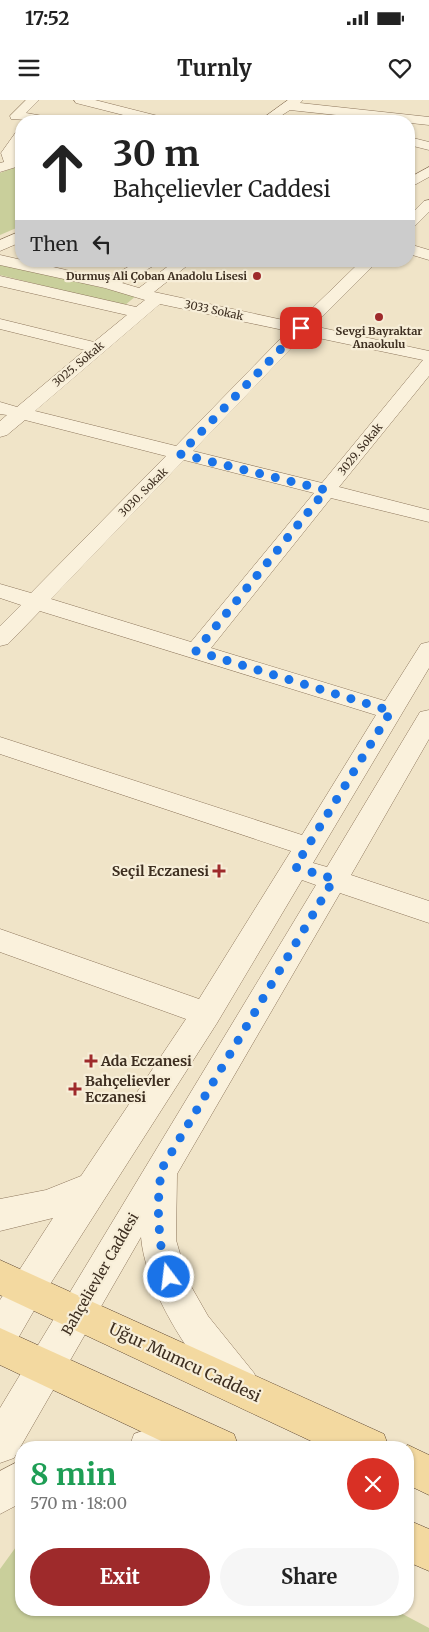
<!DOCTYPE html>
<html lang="en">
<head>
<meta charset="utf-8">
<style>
  :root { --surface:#fff; --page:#f6f6f6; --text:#222; --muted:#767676; --accent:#9e2a2b }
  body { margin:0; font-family:Merriweather,serif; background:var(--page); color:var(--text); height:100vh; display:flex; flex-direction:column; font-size:19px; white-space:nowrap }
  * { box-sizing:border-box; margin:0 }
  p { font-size:16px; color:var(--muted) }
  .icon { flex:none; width:28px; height:28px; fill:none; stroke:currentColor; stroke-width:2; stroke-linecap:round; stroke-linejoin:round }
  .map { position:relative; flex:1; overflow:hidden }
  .drawer { position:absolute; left:15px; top:1341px; width:399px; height:175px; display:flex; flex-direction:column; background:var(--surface); border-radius:20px; box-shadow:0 1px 4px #0004 }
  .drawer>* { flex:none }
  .guide { position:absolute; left:15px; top:15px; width:400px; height:152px; border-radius:20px; box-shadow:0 1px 4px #0004; background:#fff; color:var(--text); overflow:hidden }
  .pin { position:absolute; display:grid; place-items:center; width:42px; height:42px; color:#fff; margin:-21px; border-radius:10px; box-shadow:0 2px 8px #0006 }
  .me { position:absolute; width:55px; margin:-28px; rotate:345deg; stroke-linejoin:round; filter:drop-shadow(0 0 4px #0008) }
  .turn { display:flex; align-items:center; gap:18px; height:105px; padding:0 15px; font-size:22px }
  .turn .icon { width:65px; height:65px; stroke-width:2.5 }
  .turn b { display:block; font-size:35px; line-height:42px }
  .then { display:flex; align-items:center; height:48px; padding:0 15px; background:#0003; gap:10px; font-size:19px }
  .round { display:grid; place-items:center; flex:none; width:52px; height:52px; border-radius:26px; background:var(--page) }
  .headline { display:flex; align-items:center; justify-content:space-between; height:85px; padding:0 15px }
  h1 { font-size:30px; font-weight:700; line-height:38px; color:#1e9e55 }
  .button { display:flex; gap:10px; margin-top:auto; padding:10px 15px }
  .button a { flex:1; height:58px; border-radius:30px; background:var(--accent); color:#fff; font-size:20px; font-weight:700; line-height:58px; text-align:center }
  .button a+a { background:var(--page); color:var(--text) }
  .status { display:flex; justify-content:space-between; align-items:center; height:35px; padding:0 25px; background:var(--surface); direction:ltr }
  .status svg { height:14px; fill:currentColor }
  header { display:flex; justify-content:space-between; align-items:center; height:65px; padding:0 15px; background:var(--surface); font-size:22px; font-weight:700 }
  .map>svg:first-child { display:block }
  .green { fill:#c9cf9b }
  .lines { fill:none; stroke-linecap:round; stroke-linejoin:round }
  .minor-casing { stroke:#8d765c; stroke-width:1 }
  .major-casing { stroke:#5b4430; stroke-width:1 }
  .minor { fill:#faf1dc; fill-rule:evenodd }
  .major { fill:#f3d9a0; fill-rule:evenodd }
  .route { stroke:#1a73e8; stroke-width:9; stroke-dasharray:0 16.2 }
  .poi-dot { fill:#9e2a2b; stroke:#f7eed8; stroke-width:2 }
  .labels { text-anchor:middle; stroke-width:4.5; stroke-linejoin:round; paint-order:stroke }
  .far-poi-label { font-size:11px; font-weight:bold; fill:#3d2e20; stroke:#f7eed8; text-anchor:end }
  .far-street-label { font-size:11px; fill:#3d2e20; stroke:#f7eed8 }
  .poi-label { font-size:14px; font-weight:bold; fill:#3d2e20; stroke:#f7eed8; text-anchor:start }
  .street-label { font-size:14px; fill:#3d2e20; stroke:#f7eed8 }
  .near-street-label { font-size:16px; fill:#3d2e20; stroke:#f7eed8 }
</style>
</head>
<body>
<div class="status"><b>17:52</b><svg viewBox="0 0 49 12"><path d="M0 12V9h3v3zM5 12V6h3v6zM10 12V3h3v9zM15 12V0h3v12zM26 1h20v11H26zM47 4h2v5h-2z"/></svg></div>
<header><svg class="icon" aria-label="menu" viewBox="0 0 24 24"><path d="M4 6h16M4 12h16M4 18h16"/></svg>Turnly<svg class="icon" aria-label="heart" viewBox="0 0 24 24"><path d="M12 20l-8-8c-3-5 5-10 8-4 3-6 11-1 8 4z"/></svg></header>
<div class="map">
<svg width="429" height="1532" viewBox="0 0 429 1532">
  <rect width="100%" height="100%" fill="#f0e4c8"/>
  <!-- green -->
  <g class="green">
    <polygon points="21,65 21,126 0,135 0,73"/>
    <polygon points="0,163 136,196 125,205 121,205 0,175"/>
    <polygon points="21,1440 21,1510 395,1510 429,1528 429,1532 0,1532 0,1469"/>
  </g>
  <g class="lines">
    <!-- minor casing -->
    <g class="minor-casing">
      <g id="minor">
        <polygon points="26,0 39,0 26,13 43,16 44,19 43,21 11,19 10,16"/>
        <polygon points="74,0 95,0 166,18 168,21 147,21 76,3"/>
        <polygon points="288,0 303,0 300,3 429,17 429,25 290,10 273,21 259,21"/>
        <polygon points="21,31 21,44 15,53 18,64 16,67 0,72 0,63 4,62 1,53 16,32"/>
        <polygon points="409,37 429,42 429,50 409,45"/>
        <polygon points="429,67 429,77 409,88 409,78"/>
        <polygon points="429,100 429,112 414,127 409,128 409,116 424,101"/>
        <polygon points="21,131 21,142 0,151 0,140"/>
        <polygon points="409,144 429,150 429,160 409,154"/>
        <path d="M0 155 106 179 139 161H159L157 164 122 183 139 188 175 161H193L154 192 297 223 361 161H378L313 226 429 251V276L339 387 429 410V422L331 398 211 548 385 601 421 544 429 542V568L313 763 327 767 420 612 429 610V639L351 775 429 801V823L340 793 177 1074 176 1140 188 1181 208 1216 254 1273 260 1286 254 1299 241 1305C237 1303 231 1301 227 1298 220 1293 215 1284 210 1278 180 1242 145 1184 141 1137L14 1358 0 1363V1308L316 785 302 780 217 923 40 1200 13 1247 0 1252V1200L53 1118 0 1131V1099L46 1090 81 1076 186 919 0 852V829L199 899 291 751 0 654V637L302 735 376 615 40 511 8 544 0 546V526L21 505 0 498V484L31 493 166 356 25 320 7 335 0 337V321L7 315 0 314V302L17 307 85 250 0 229V219L94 242 127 215 0 186V176L136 207 145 200 105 188 0 165ZM160 204 288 231 176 346 35 311ZM304 235 423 260 322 383 193 351ZM184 360 314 393 191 542 51 499Z"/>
        <polygon points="148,1329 193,1329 207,1334 212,1348 129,1348 134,1334"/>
        <polygon points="21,1360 21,1403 0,1414 0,1371"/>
      </g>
    </g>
    <!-- major casing -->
    <g class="major-casing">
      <g id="major">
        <polygon points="0,1160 384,1334 389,1348 326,1348 0,1195"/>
        <polygon points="0,1228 234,1334 239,1348 176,1348 0,1265"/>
        <polygon points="408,1345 429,1355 429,1395 408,1385 408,1348 403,1348"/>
        <polygon points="408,1420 429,1429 429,1471 408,1462"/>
      </g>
    </g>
    <!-- minor -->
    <use href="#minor" class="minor"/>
    <!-- major -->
    <use href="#major" class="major"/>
  </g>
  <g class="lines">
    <!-- route -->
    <polyline class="route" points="169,1177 160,1142 158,1105 161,1070 334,779 295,767 391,611 196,551 326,390 180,354 301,228"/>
  </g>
  <!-- markers -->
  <g class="poi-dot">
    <circle cx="257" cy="176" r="5"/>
    <circle cx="379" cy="217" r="5"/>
    <path d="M216.5 763.5h5v5h5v5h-5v5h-5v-5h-5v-5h5z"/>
    <path d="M88.5 953.5h5v5h5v5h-5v5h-5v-5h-5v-5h5z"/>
    <path d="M72.5 981.5h5v5h5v5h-5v5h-5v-5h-5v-5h5z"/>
  </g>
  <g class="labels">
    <!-- far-poi labels -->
    <g class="far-poi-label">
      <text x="247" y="180">Durmuş Ali Çoban Anadolu Lisesi</text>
      <text x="379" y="235" text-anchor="middle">Sevgi Bayraktar<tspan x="379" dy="13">Anaokulu</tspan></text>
    </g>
    <!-- far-street labels -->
    <g class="far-street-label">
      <text transform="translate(214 210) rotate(12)" y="4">3033 Sokak</text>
      <text transform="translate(78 264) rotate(-40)" y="4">3025. Sokak</text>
      <text transform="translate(360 349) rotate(-51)" y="4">3029. Sokak</text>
      <text transform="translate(143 392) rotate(-45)" y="4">3030. Sokak</text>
    </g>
    <!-- poi labels -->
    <g class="poi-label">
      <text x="209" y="776" text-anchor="end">Seçil Eczanesi</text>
      <text x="101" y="966">Ada Eczanesi</text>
      <text x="85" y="986">Bahçelievler<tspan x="85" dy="16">Eczanesi</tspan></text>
    </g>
    <!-- street labels -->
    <g class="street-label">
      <text transform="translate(100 1174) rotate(-60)" y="5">Bahçelievler Caddesi</text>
    </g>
    <!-- near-street labels -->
    <g class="near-street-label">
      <text transform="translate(185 1262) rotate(25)" y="6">Uğur Mumcu Caddesi</text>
    </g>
  </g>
</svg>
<div class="pin" style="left:301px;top:228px;background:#d93025"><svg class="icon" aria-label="arrive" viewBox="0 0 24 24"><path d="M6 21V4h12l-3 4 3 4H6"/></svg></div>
<svg class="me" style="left:169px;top:1177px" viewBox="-20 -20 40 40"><circle r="17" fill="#1a73e8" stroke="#fff" stroke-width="3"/><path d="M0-11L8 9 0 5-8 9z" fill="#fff"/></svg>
<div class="guide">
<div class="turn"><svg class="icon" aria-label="ahead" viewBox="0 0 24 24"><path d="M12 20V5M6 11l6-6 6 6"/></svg><div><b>30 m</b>Bahçelievler Caddesi</div></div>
<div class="then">Then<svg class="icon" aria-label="left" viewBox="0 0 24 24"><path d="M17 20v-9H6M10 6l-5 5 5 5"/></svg></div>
</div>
<section class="drawer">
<div class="headline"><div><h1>8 min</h1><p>570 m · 18:00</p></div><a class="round" style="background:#d93025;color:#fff"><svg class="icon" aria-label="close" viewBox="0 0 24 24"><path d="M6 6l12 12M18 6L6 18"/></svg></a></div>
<div class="button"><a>Exit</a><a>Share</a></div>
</section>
</div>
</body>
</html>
